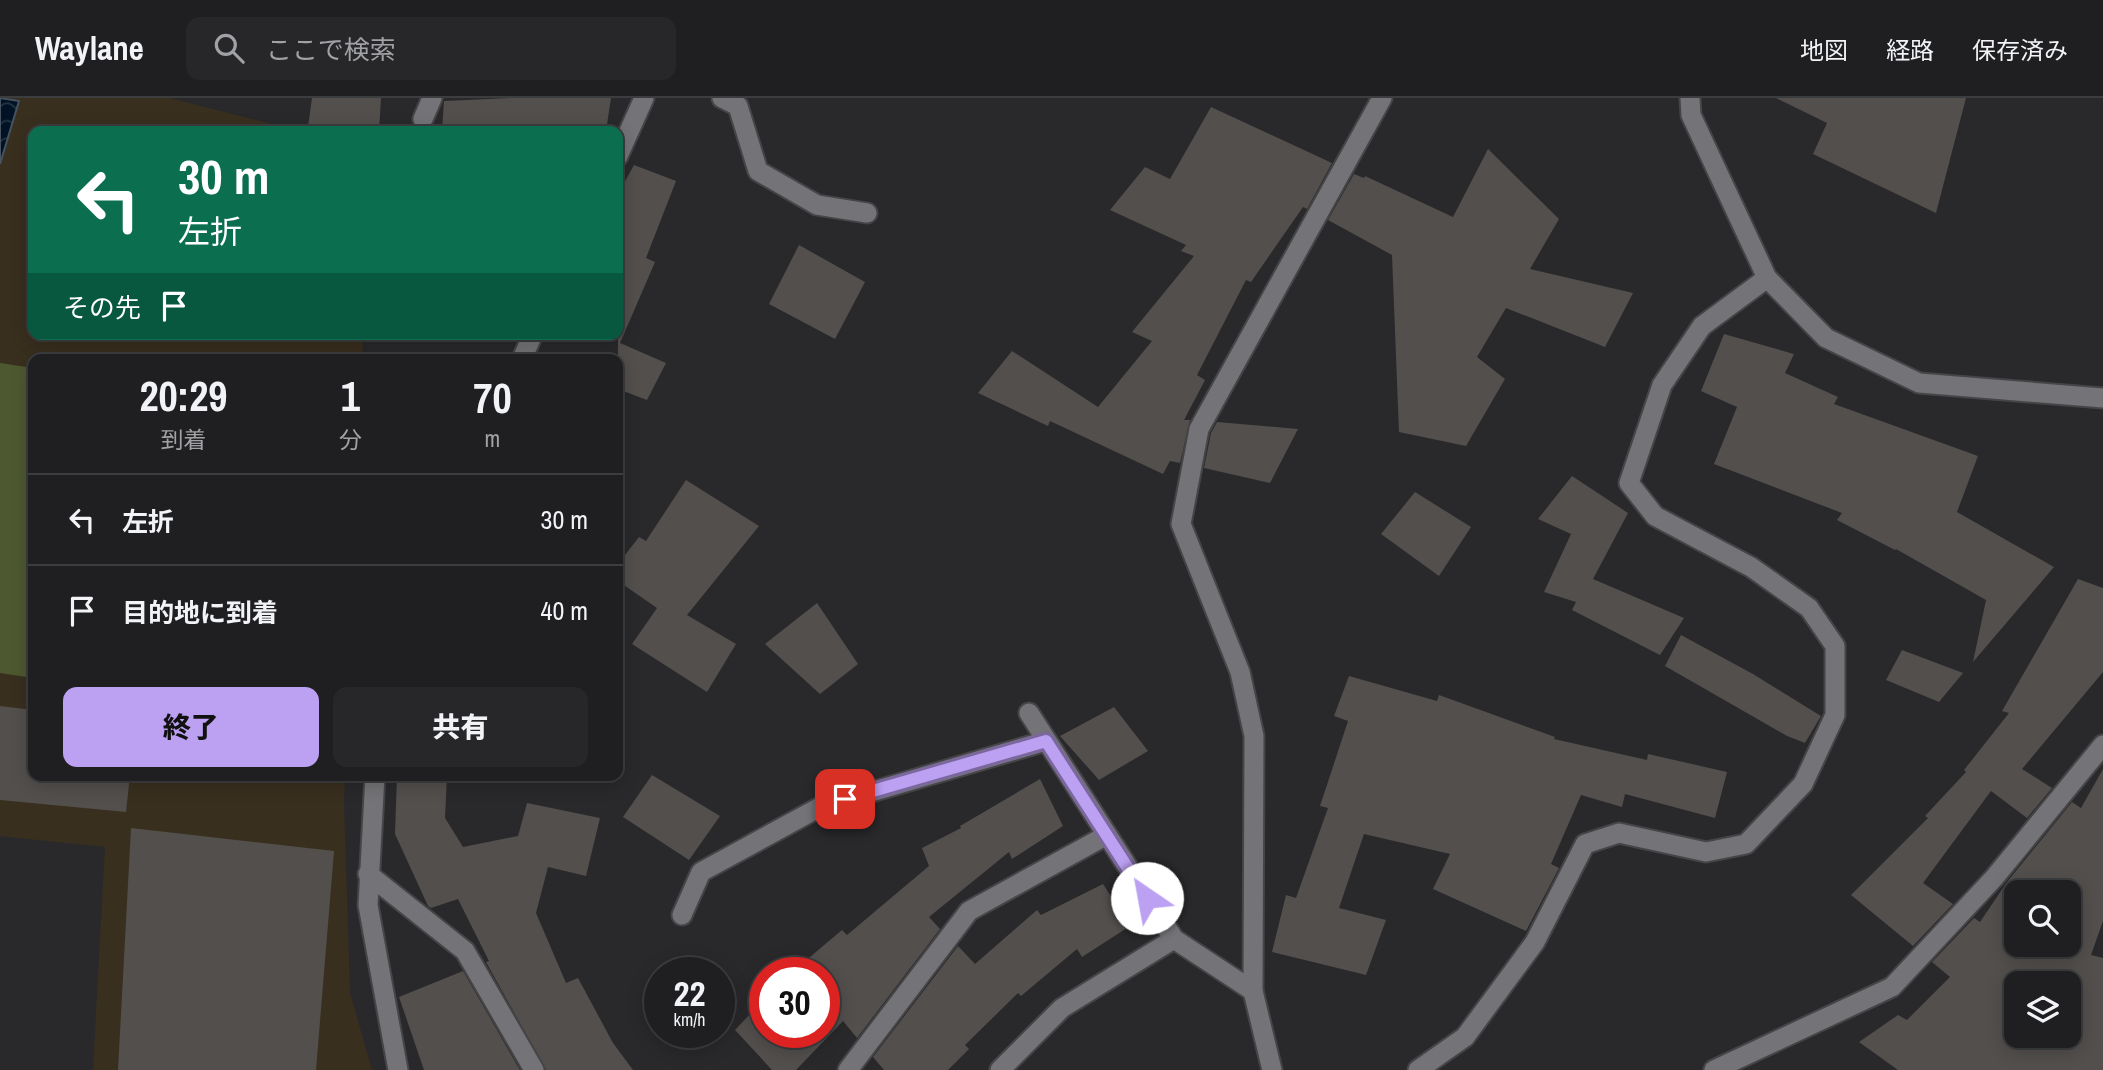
<!DOCTYPE html>
<html lang="ja">
<head>
<meta charset="utf-8">
<style>
  :root { --surface:#1f1f21; --page:#27272a; --text:#f1f3f6; --muted:#a1a2a5; --line:#3c3d3f; --accent:#bca0f2 }
  body { margin:0; font-family:"Archivo Narrow","Noto Sans JP",sans-serif; background:var(--page); color:var(--text); height:100vh; display:flex; flex-direction:column; font-size:26px; white-space:nowrap }
  * { box-sizing:border-box; margin:0 }
  p { font-size:23px; color:var(--muted) }
  .icon { flex:none; width:38px; height:38px; fill:none; stroke:currentColor; stroke-width:2; stroke-linecap:round; stroke-linejoin:round }
  .map { position:relative; flex:1; overflow:hidden }
  .sheet { position:absolute; left:28px; top:256px; width:595px; height:427px; display:flex; flex-direction:column; background:var(--surface); border-radius:14px; box-shadow:0 4px 18px #0003,0 0 0 2px var(--line) }
  .sheet>* { flex:none }
  .banner { position:absolute; left:28px; top:28px; width:595px; height:214px; border-radius:14px; box-shadow:0 4px 18px #0003,0 0 0 2px var(--line); background:#0b6e4f; color:#fff; overflow:hidden }
  .tools { position:absolute; left:2004px; top:782px; display:grid; gap:14px }
  .tools a { display:grid; place-items:center; width:77px; height:77px; border-radius:14px; background:var(--surface); box-shadow:0 4px 18px #0003,0 0 0 2px var(--line); font-size:35px }
  .speed { position:absolute; left:644px; top:859px; display:flex; gap:14px; font-size:35px; font-weight:700; text-align:center }
  .speed>* { display:grid; place-content:center; width:91px; height:91px; border-radius:50%; background:var(--surface); box-shadow:0 4px 18px #0003,0 0 0 2px var(--line); line-height:1 }
  .speed small { font-size:18px; font-weight:400 }
  .speed .limit { border:10px solid #d22; background:#fff; color:#111 }
  .pin { position:absolute; display:grid; place-items:center; width:60px; height:60px; color:#fff; margin:-30px; border-radius:14px; box-shadow:0 4px 10px #0006 }
  .me { position:absolute; width:77px; margin:-38px; rotate:327deg; stroke-linejoin:round; filter:drop-shadow(0 0 5px #0008) }
  .turn { display:flex; align-items:center; gap:24px; height:147px; padding:0 35px; font-size:32px }
  .turn .icon { width:91px; height:91px; stroke-width:2.5 }
  .turn b { display:block; font-size:49px; line-height:60px }
  .then { display:flex; align-items:center; height:66px; padding:0 35px; background:#0003; gap:14px; font-size:26px }
  .eta { display:flex; justify-content:space-evenly; align-items:center; height:119px; text-align:center }
  .eta b { font-size:42px; font-weight:800; line-height:49px }
  .action { display:flex; gap:14px; margin-top:auto; padding:14px 35px }
  .action a { flex:1; height:80px; border-radius:14px; background:var(--accent); color:#111; font-size:28px; font-weight:800; line-height:80px; text-align:center }
  .action a+a { background:var(--page); color:var(--text) }
  ul { padding:0; list-style:none }
  li { display:flex; align-items:center; gap:21px; height:91px; padding:0 35px; border-top:2px solid var(--line) }
  li div { flex:1 }
  li b { display:block; font-size:26px }
  li em { font-style:normal }
  header { display:flex; align-items:center; gap:42px; box-sizing:border-box; height:98px; padding:0 35px; background:var(--surface); border-bottom:2px solid var(--line) }
  header strong { font-size:33px }
  nav { display:flex; gap:38px; margin-inline-start:auto; font-size:24px }
  .search { width:490px; height:63px; background:var(--page); display:flex; align-items:center; gap:18px; box-sizing:border-box; padding:0 24px; border-radius:14px; color:var(--muted); font-size:26px }
  .map>svg:first-child { display:block }
  .education { fill:#392f1f }
  .pitch { fill:#4e5830 }
  .water { fill:url(#water-waves); stroke:#46525f; stroke-width:2 }
  .building { fill:#524f4d; fill-rule:evenodd }
  .lines { fill:none; stroke-linecap:round; stroke-linejoin:round }
  .minor-casing { stroke:#454547; stroke-width:23 }
  .minor { stroke:#747377; stroke-width:19 }
  .route-casing { stroke:#7a689d; stroke-width:18 }
  .route { stroke:#bca0f2; stroke-width:12 }
</style>
</head>
<body>
<header>
<strong>Waylane</strong>
<div class="search"><svg class="icon" aria-label="search" viewBox="0 0 24 24"><circle cx="10" cy="10" r="6"/><path d="M15 15l6 6"/></svg>ここで検索</div>
<nav><a>地図</a><a>経路</a><a>保存済み</a></nav>
</header>
<div class="map">
<svg width="2103" height="972" viewBox="0 0 2103 972">
  <defs>
    <pattern id="water-waves" width="16" height="10" patternUnits="userSpaceOnUse" patternTransform="scale(1.75)"><rect width="16" height="10" fill="#001223"/><path d="M0 5q4-4 8 0t8 0" fill="none" stroke="#253443"/></pattern>
  </defs>
  <rect width="100%" height="100%" fill="#29292c"/>
  <!-- education -->
  <polygon class="education" points="0,0 169,0 299,33 33,33 33,236 363,236 362,261 33,261 33,677 345,677 344,706 350,895 372,972 93,972 105,749 0,738"/>
  <!-- pitch -->
  <polygon class="pitch" points="0,265 33,270 33,580 0,575"/>
  <!-- water -->
  <polygon class="water" points="0,0 19,3 0,66"/>
  <!-- building -->
  <g class="building">
    <polygon points="312,0 381,0 379,33 343,33 308,29"/>
    <polygon points="510,0 611,0 606,33 442,33 444,3"/>
    <polygon points="1776,0 1966,0 1936,115 1813,56 1827,25"/>
    <polygon points="1211,9 1332,65 1307,111 1303,109 1251,184 1246,182 1197,277 1205,282 1184,322 1190,322 1180,365 1170,363 1163,376 1050,323 1048,328 978,295 1012,253 1098,309 1152,243 1132,234 1194,158 1181,153 1186,147 1110,112 1145,69 1170,81"/>
    <polygon points="1488,51 1559,121 1530,171 1633,195 1605,249 1506,210 1477,259 1505,281 1466,348 1399,334 1392,157 1328,122 1354,76 1364,80 1365,78 1453,119"/>
    <polygon points="634,67 676,83 646,160 655,164 620,245 666,265 647,302 618,291 618,96"/>
    <polygon points="799,147 865,184 835,241 769,206"/>
    <polygon points="1724,236 1794,256 1785,275 1838,299 1834,306 1978,358 1957,414 2054,469 1973,564 1986,502 1896,451 1895,452 1837,422 1842,415 1714,366 1737,309 1701,293"/>
    <polygon points="1217,324 1298,331 1270,385 1204,370 1211,335"/>
    <polygon points="1572,378 1628,415 1593,481 1684,520 1660,557 1572,512 1576,504 1544,494 1571,436 1538,421"/>
    <polygon points="686,382 759,428 687,517 736,546 707,594 632,546 657,510 618,483 618,466 639,439 646,443"/>
    <polygon points="1415,394 1471,429 1439,478 1381,436"/>
    <polygon points="2078,481 2103,490 2103,574 2022,671 2052,690 2027,720 1991,693 1923,785 1953,806 1913,848 1851,797 1928,720 1925,718 1966,674 1964,672 2009,615 2002,613"/>
    <polygon points="817,505 858,566 820,596 765,546"/>
    <polygon points="1681,537 1753,576 1821,618 1805,645 1787,638 1665,568"/>
    <polygon points="1902,552 1963,575 1939,604 1886,582"/>
    <polygon points="1349,578 1437,603 1439,597 1555,639 1554,641 1647,662 1648,656 1727,674 1715,720 1625,696 1622,709 1581,697 1551,766 1559,770 1526,833 1433,791 1450,756 1364,736 1339,810 1386,822 1366,877 1272,854 1286,797 1296,800 1328,710 1320,708 1348,623 1334,618"/>
    <polygon points="0,608 33,612 33,677 130,677 126,714 0,702"/>
    <polygon points="1114,609 1148,653 1099,682 1060,638"/>
    <path d="M2103 671V823L2091 857 2103 860V972H1898L1859 944 1898 917 1907 922 1950 879 1932 864 1974 820 1980 824 2007 784 2072 704 2081 710ZM2016 794H2068V847H2016ZM2016 886H2068V938H2016Z"/>
    <polygon points="397,677 447,677 445,720 463,749 518,738 527,705 600,720 586,778 548,769 536,815 566,885 578,880 613,945 633,972 546,972 486,864 489,863 458,801 431,810 428,808 395,736"/>
    <polygon points="652,677 720,718 689,762 623,719"/>
    <polygon points="1040,681 1063,728 1012,761 1009,754 929,819 940,831 857,940 843,923 796,972 772,972 735,932 765,900 765,934 824,934 824,875 791,875 842,832 847,837 929,768 922,750 961,730 960,728"/>
    <polygon points="131,730 334,753 316,972 118,972"/>
    <polygon points="1103,786 1130,828 1082,859 1077,851 1021,898 1018,895 965,947 969,951 948,972 884,972 873,959 958,848 975,866 1037,812 1041,817"/>
    <polygon points="463,873 520,972 424,972 399,899"/>
  </g>
  <g class="lines">
    <!-- minor casing -->
    <g class="minor-casing">
      <g id="minor">
        <polyline points="722,0 738,8 758,73 817,107 867,115"/>
        <polyline points="1690,0 1691,17 1767,180 1826,240 1919,285 2103,300"/>
        <polyline points="423,21 432,0"/>
        <polyline points="618,58 644,0"/>
        <polyline points="522,261 533,236"/>
        <polyline points="1029,615 1174,841 1253,893"/>
        <polyline points="375,677 368,807 398,972"/>
        <polyline points="368,776 465,853 534,972"/>
        <polyline points="682,817 701,774 820,709 1046,643"/>
        <polyline points="848,972 969,813 1107,737"/>
        <polyline points="1000,972 1062,910 1174,841"/>
        <polyline points="1272,972 1253,893 1254,638 1240,574 1181,426 1199,331 1382,0"/>
        <polyline points="1418,972 1465,939 1535,844 1585,746 1619,735 1706,754 1746,746 1803,686 1835,617 1835,548 1809,510 1751,469 1655,418 1629,385 1662,287 1702,228 1767,180"/>
        <polyline points="1714,972 1892,889 1994,780 2103,647"/>
      </g>
    </g>
    <!-- minor -->
    <use href="#minor" class="minor"/>
  </g>
  <g class="lines">
    <!-- route casing -->
    <g class="route-casing">
      <polyline id="route" points="845,701 1046,643 1147,800"/>
    </g>
    <!-- route -->
    <use href="#route" class="route"/>
  </g>
</svg>
<div class="tools">
<a><svg class="icon" aria-label="search" viewBox="0 0 24 24"><circle cx="10" cy="10" r="6"/><path d="M15 15l6 6"/></svg></a>
<a><svg class="icon" aria-label="layers" viewBox="0 0 24 24"><path d="M12 4l9 5-9 5-9-5zM3 14l9 5 9-5"/></svg></a>
</div>
<div class="speed"><div>22<small>km/h</small></div><div class="limit">30</div></div>
<div class="pin" style="left:845px;top:701px;background:#d93025"><svg class="icon" aria-label="arrive" viewBox="0 0 24 24"><path d="M6 21V4h12l-3 4 3 4H6"/></svg></div>
<svg class="me" style="left:1147px;top:800px" viewBox="-20 -20 40 40"><circle r="19" fill="#fff"/><path d="M0-13L10 11 0 6-10 11z" fill="#bca0f2"/></svg>
<div class="banner">
<div class="turn"><svg class="icon" aria-label="left" viewBox="0 0 24 24"><path d="M17 20v-9H6M10 6l-5 5 5 5"/></svg><div><b>30 m</b>左折</div></div>
<div class="then">その先<svg class="icon" aria-label="arrive" viewBox="0 0 24 24"><path d="M6 21V4h12l-3 4 3 4H6"/></svg></div>
</div>
<section class="sheet">
<div class="eta">
<div><b>20:29</b><p>到着</p></div>
<div><b>1</b><p>分</p></div>
<div><b>70</b><p>m</p></div>
</div>
<ul>
<li><svg class="icon" aria-label="left" viewBox="0 0 24 24"><path d="M17 20v-9H6M10 6l-5 5 5 5"/></svg><div><b>左折</b></div><em>30 m</em></li>
<li><svg class="icon" aria-label="arrive" viewBox="0 0 24 24"><path d="M6 21V4h12l-3 4 3 4H6"/></svg><div><b>目的地に到着</b></div><em>40 m</em></li>
</ul>
<div class="action"><a>終了</a><a>共有</a></div>
</section>
</div>
</body>
</html>
